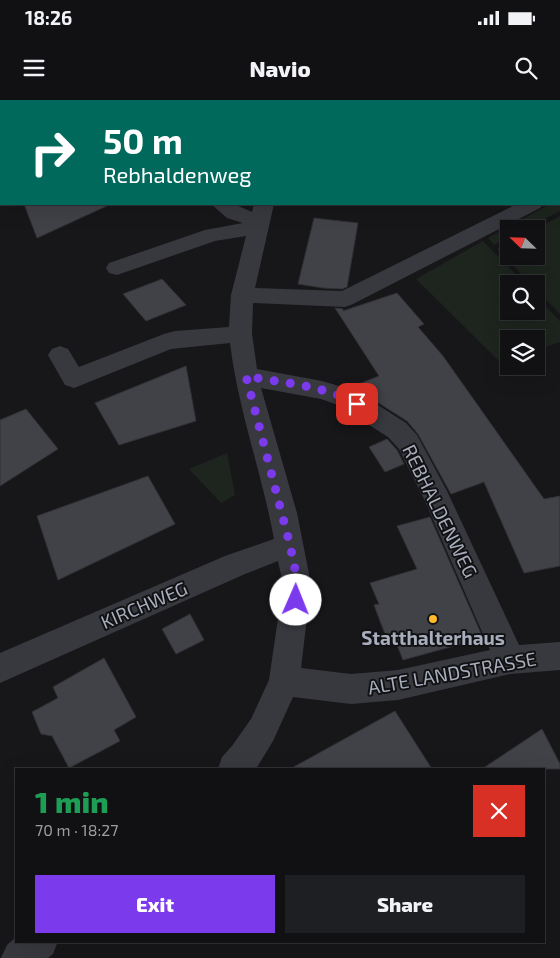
<!DOCTYPE html>
<html lang="en">
<head>
<meta charset="utf-8">
<style>
  :root { --surface:#111114; --page:#1e1f22; --text:#f1f3f6; --muted:#9c9da0; --line:#303134; --accent:#7c3aed }
  body { margin:0; font-family:"Exo 2",sans-serif; background:var(--page); color:var(--text); height:100vh; display:flex; flex-direction:column; font-size:19px; white-space:nowrap }
  * { box-sizing:border-box; margin:0 }
  p { font-size:16px; color:var(--muted) }
  .icon { flex:none; width:28px; height:28px; fill:none; stroke:currentColor; stroke-width:2; stroke-linecap:round; stroke-linejoin:round }
  .map { position:relative; flex:1; overflow:hidden }
  .sheet { position:absolute; left:15px; top:668px; width:530px; height:175px; display:flex; flex-direction:column; background:var(--surface); border-radius:0px; box-shadow:0 5px 20px #0002,0 0 0 1px var(--line) }
  .sheet>* { flex:none }
  .banner { position:absolute; left:0px; top:0px; width:560px; height:105px; box-shadow:0 5px 20px #0002,0 0 0 1px var(--line); background:#00695c; color:#fff; overflow:hidden }
  .needle { width:32px; rotate:293deg }
  .tools { position:absolute; left:500px; top:120px; display:grid; gap:10px }
  .tools a { display:grid; place-items:center; width:45px; height:45px; border-radius:0px; background:var(--surface); box-shadow:0 5px 20px #0002,0 0 0 1px var(--line); font-size:25px }
  .pin { position:absolute; display:grid; place-items:center; width:42px; height:42px; color:#fff; margin:-21px; border-radius:10px; box-shadow:0 2px 8px #0006 }
  .me { position:absolute; width:55px; margin:-28px; rotate:1deg; stroke-linejoin:round; filter:drop-shadow(0 0 4px #0008) }
  .turn { display:flex; align-items:center; gap:18px; height:105px; padding:0 20px; font-size:22px }
  .turn .icon { width:65px; height:65px; stroke-width:2.5 }
  .turn b { display:block; font-size:35px; line-height:42px }
  .round { display:grid; place-items:center; flex:none; width:52px; height:52px; border-radius:0px; background:var(--page) }
  .overview { display:flex; align-items:center; justify-content:space-between; height:85px; padding:0 20px }
  h1 { font-size:30px; font-weight:800; line-height:38px; color:#1e9e55 }
  .action { display:flex; gap:10px; margin-top:auto; padding:10px 20px }
  .action a { flex:1; height:58px; border-radius:0px; background:var(--accent); color:#fff; font-size:20px; font-weight:800; line-height:58px; text-align:center }
  .action a+a { background:var(--page); color:var(--text) }
  .status { display:flex; justify-content:space-between; align-items:center; height:35px; padding:0 25px; background:var(--surface); direction:ltr }
  .status svg { height:14px; fill:currentColor }
  header { display:flex; justify-content:space-between; align-items:center; height:65px; padding:0 20px; background:var(--surface); font-size:22px; font-weight:800 }
  .map>svg:first-child { display:block }
  .green { fill:#1d251e }
  .building { fill:#414247; stroke:#313136 }
  .lines { fill:none; stroke-linecap:round; stroke-linejoin:round }
  .minor { fill:#38393f; fill-rule:evenodd }
  .route { stroke:#7c3aed; stroke-width:9; stroke-dasharray:0 16.2 }
  .poi-dot { fill:#ffb92a; stroke:#121215; stroke-width:2 }
  .labels { text-anchor:middle; stroke-width:4; stroke-linejoin:round; paint-order:stroke }
  .street-label { font-size:19px; fill:#a8aebb; stroke:#121215 }
  .poi-label { font-size:19px; font-weight:bold; fill:#a8aebb; stroke:#121215 }
</style>
</head>
<body>
<div class="status"><b>18:26</b><svg viewBox="0 0 49 12"><path d="M0 12V9h3v3zM5 12V6h3v6zM10 12V3h3v9zM15 12V0h3v12zM26 1h20v11H26zM47 4h2v5h-2z"/></svg></div>
<header><svg class="icon" aria-label="menu" viewBox="0 0 24 24"><path d="M4 6h16M4 12h16M4 18h16"/></svg>Navio<svg class="icon" aria-label="search" viewBox="0 0 24 24"><circle cx="10" cy="10" r="6"/><path d="M15 15l6 6"/></svg></header>
<div class="map">
<svg width="560" height="858" viewBox="0 0 560 858">
  <rect width="100%" height="100%" fill="#17171a"/>
  <!-- green -->
  <g class="green">
    <polygon points="560,98 560,111 526,129 509,129 509,138 494,145 488,138 550,104 559,104"/>
    <polygon points="560,116 560,214 536,189 536,184 531,184 497,149 509,143 509,156 536,156 536,129"/>
    <polygon points="483,141 525,184 509,184 509,211 536,211 536,196 560,221 560,242 536,250 536,239 509,239 509,259 500,262 416,179"/>
    <polygon points="227,353 235,395 221,403 189,369"/>
  </g>
  <!-- building -->
  <g class="building">
    <polygon points="24,104 111,104 37,138"/>
    <polygon points="314,118 358,123 347,187 342,189 323,188 298,184"/>
    <polygon points="162,179 186,205 146,221 123,194"/>
    <polygon points="397,193 424,224 418,227 443,256 544,399 560,396 560,466 524,473 484,382 451,394 418,334 407,321 369,297 359,284 379,276 335,208 343,209 343,211"/>
    <polygon points="186,266 196,321 119,345 95,303"/>
    <polygon points="26,309 58,349 0,386 0,320"/>
    <polygon points="387,339 397,350 404,364 385,372 369,347"/>
    <polygon points="148,376 175,424 58,480 37,416"/>
    <polygon points="430,417 483,538 403,560 395,540 388,542 374,505 379,504 370,483 417,469 397,426"/>
    <polygon points="190,514 204,540 176,554 162,529"/>
    <polygon points="104,558 136,617 114,630 120,641 69,668 52,636 41,634 32,612 58,598 53,587"/>
    <polygon points="395,611 432,669 290,669"/>
    <polygon points="542,629 560,664 560,669 482,669"/>
  </g>
  <g class="lines">
    <!-- minor -->
    <g class="minor">
      <rect x="170" y="0" width="18" height="1"/>
      <rect x="286" y="0" width="18" height="1"/>
      <polygon points="540,0 559,0 560,1 559,3"/>
      <rect x="0" y="83" width="1" height="12"/>
      <path d="M211 104H234L252 112 254 104H274L255 188 342 191 517 104H543L540 108 353 204 345 207 253 203 252 234 257 269 322 281 356 291 406 323 417 335 447 391 519 545 560 542V570L510 574 398 600 351 604 293 597 273 641 256 669H218L222 657 232 646 251 619 269 580 283 484 278 461 245 474 0 583V553L225 456 274 439C262 373 238 310 230 243L171 249 74 288 65 285 48 255 52 249 60 246 68 249 79 267 164 234 175 231 229 227 231 195 246 136 215 141 117 175 109 173 106 168 109 163 205 130 243 123 227 118ZM261 288 321 299 338 305 388 337 399 349 425 401 490 550 398 570 351 574 301 568 311 484 297 413Z"/>
      <polygon points="16,837 16,841 58,841 53,854 48,858 1,858 7,845"/>
    </g>
  </g>
  <g class="lines">
    <!-- route -->
    <path class="route" d="M296 500 298 484 290 445 246 276C282 283 324 285 357 304"/>
  </g>
  <!-- markers -->
  <circle class="poi-dot" cx="433" cy="519" r="5"/>
  <g class="labels">
    <!-- street labels -->
    <g class="street-label">
      <text transform="translate(440 411) rotate(64)" y="7">REBHALDENWEG</text>
      <text transform="translate(144 505) rotate(-23)" y="7">KIRCHWEG</text>
      <text transform="translate(452 573) rotate(-10)" y="7">ALTE LANDSTRASSE</text>
    </g>
    <!-- poi labels -->
    <g class="poi-label">
      <text x="433" y="545">Statthalterhaus</text>
    </g>
  </g>
</svg>
<div class="tools">
<a><svg class="needle" viewBox="-14 -14 28 28"><path d="M0-13l5 13h-10z" fill="#e53935"/><path d="M0 13l5-13h-10z" fill="#9c9da0"/></svg></a>
<a><svg class="icon" aria-label="search" viewBox="0 0 24 24"><circle cx="10" cy="10" r="6"/><path d="M15 15l6 6"/></svg></a>
<a><svg class="icon" aria-label="layers" viewBox="0 0 24 24"><path d="M12 4l9 5-9 5-9-5zM3 14l9 5 9-5"/></svg></a>
</div>
<div class="pin" style="left:357px;top:304px;background:#d93025"><svg class="icon" aria-label="arrive" viewBox="0 0 24 24"><path d="M6 21V4h12l-3 4 3 4H6"/></svg></div>
<svg class="me" style="left:296px;top:500px" viewBox="-20 -20 40 40"><circle r="19" fill="#fff"/><path d="M0-13L10 11 0 6-10 11z" fill="#7c3aed"/></svg>
<div class="banner">
<div class="turn"><svg class="icon" aria-label="right" viewBox="0 0 24 24"><path d="M7 20v-9h11M14 6l5 5-5 5"/></svg><div><b>50 m</b>Rebhaldenweg</div></div>
</div>
<section class="sheet">
<div class="overview"><div><h1>1 min</h1><p>70 m · 18:27</p></div><a class="round" style="background:#d93025;color:#fff"><svg class="icon" aria-label="close" viewBox="0 0 24 24"><path d="M6 6l12 12M18 6L6 18"/></svg></a></div>
<div class="action"><a>Exit</a><a>Share</a></div>
</section>
</div>
</body>
</html>
